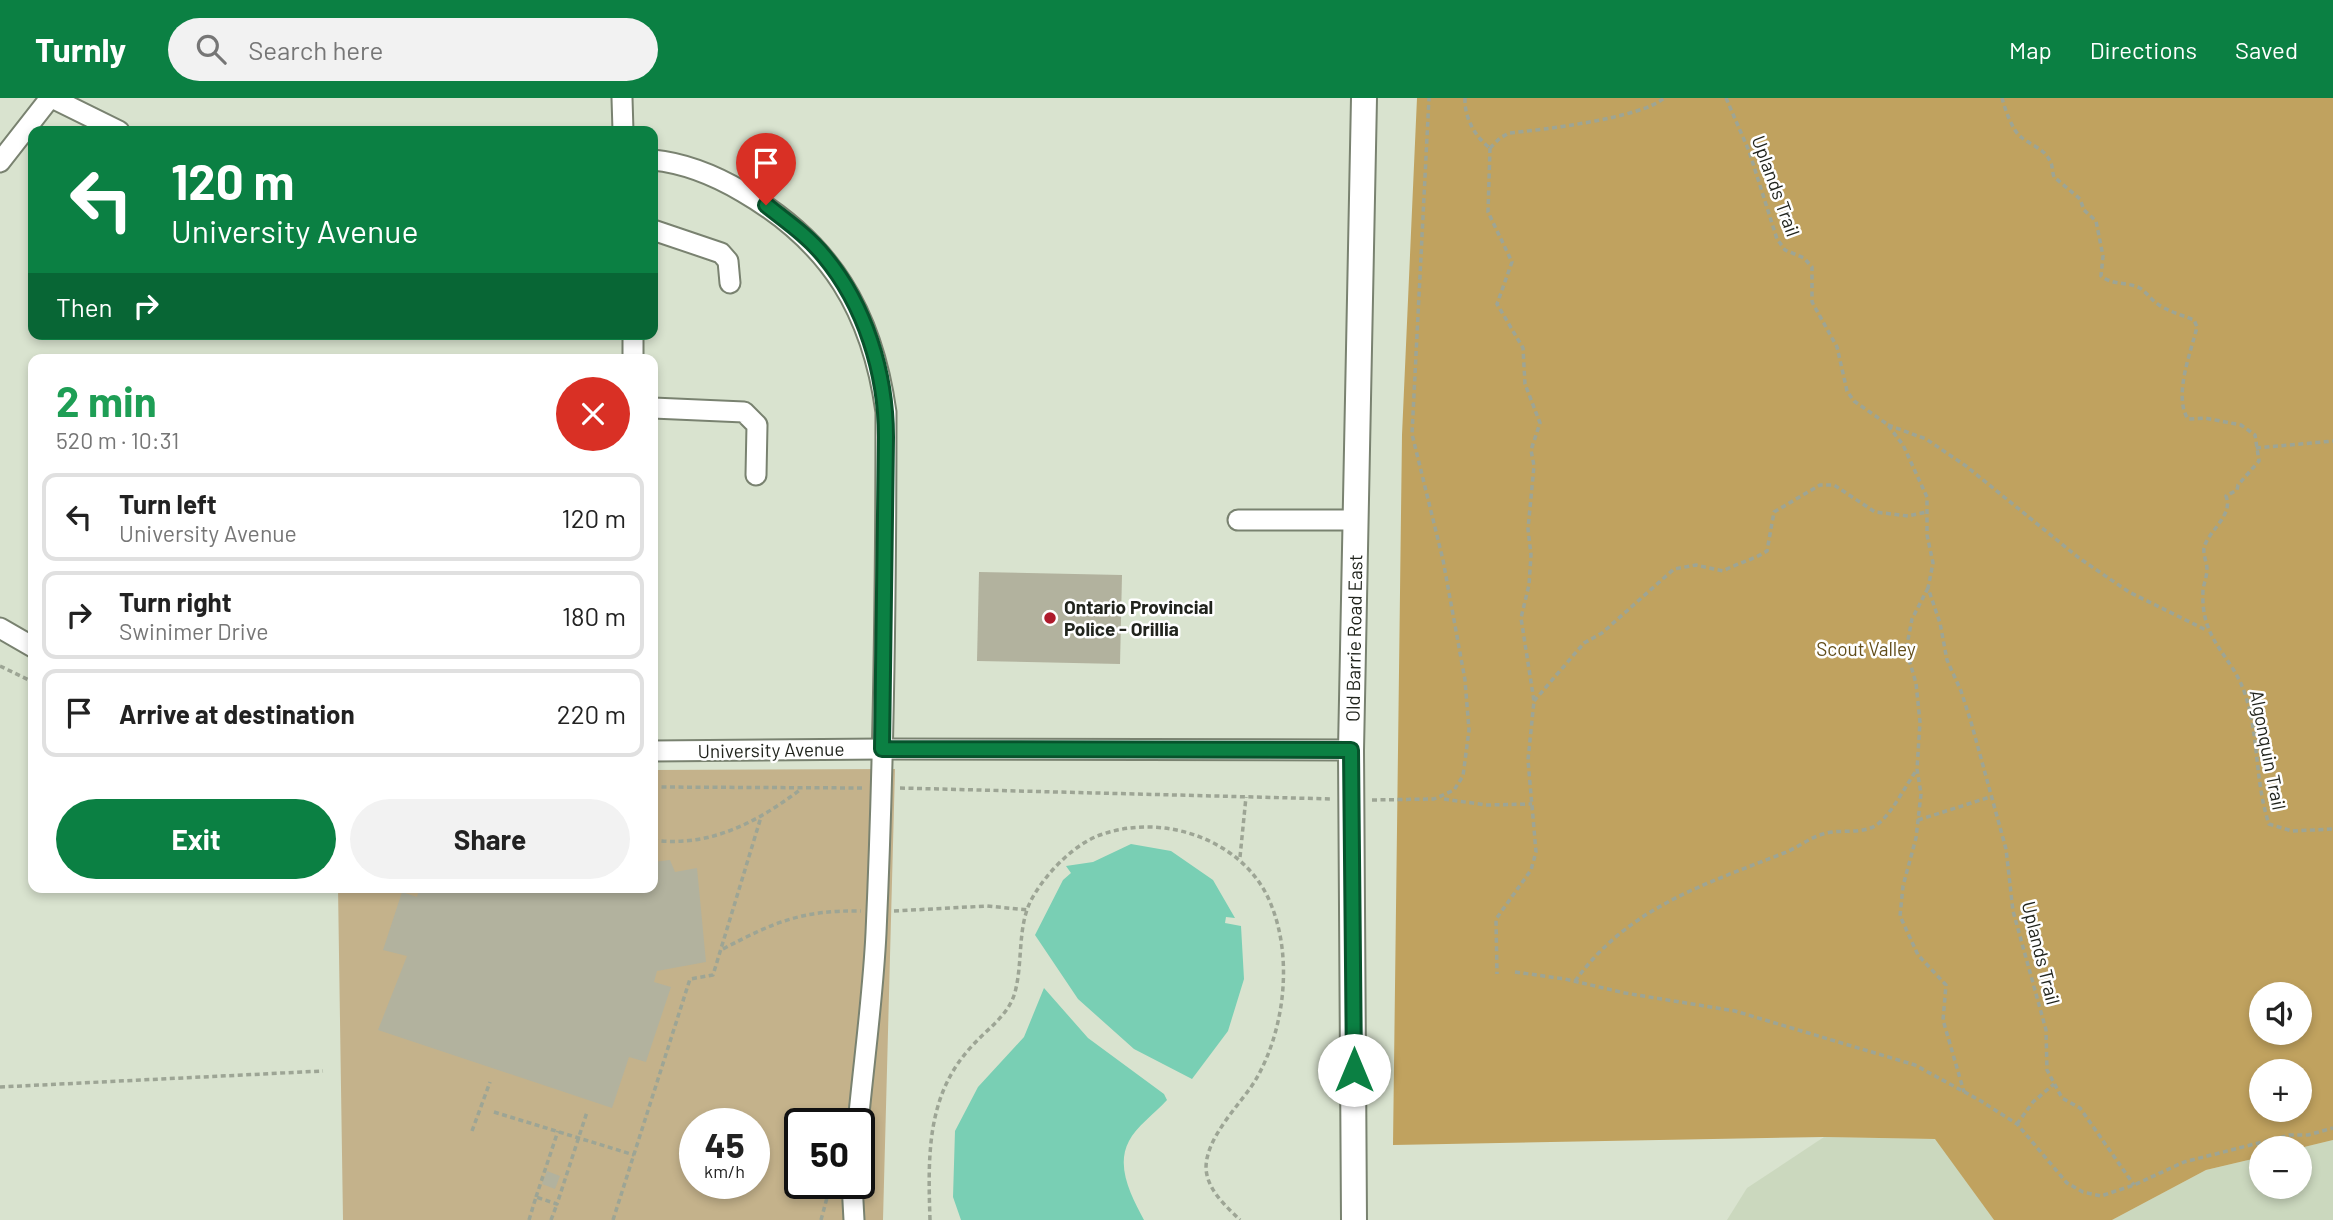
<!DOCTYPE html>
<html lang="en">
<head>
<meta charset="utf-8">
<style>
  :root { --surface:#fff; --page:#f2f2f2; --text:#222; --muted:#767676; --line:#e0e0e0; --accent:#0b8043 }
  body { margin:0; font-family:Barlow,sans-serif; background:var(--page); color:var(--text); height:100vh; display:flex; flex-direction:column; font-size:26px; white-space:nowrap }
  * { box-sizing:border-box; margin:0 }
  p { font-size:23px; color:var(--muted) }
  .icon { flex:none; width:38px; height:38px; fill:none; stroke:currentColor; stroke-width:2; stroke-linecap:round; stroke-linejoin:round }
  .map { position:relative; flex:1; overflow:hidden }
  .panel { position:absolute; left:28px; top:256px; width:630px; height:539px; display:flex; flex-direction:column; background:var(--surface); border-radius:14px; box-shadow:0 4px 10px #0003 }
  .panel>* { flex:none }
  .hud { position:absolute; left:28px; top:28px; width:630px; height:214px; border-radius:14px; box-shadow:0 4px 10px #0003; background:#0b8043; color:#fff; overflow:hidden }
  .buttons { position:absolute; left:2249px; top:884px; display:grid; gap:14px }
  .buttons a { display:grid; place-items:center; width:63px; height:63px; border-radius:50%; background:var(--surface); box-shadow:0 4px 10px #0003; font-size:35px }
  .speed { position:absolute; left:679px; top:1010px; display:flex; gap:14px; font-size:35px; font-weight:700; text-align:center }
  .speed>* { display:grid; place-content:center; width:91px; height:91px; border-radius:50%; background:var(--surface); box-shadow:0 4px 10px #0003; line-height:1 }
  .speed small { font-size:18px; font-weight:400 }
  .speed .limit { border:4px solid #111; border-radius:10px; background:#fff; color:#111 }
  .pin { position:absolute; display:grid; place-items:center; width:60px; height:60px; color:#fff; margin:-72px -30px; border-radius:50% 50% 50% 0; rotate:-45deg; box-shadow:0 0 7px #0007 }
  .pin .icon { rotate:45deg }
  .me { position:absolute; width:77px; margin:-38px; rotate:0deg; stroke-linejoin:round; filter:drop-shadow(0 0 5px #0008) }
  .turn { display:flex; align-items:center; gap:24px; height:147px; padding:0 28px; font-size:32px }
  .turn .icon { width:91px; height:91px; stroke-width:2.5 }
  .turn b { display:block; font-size:49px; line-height:60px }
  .then { display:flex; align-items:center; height:66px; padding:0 28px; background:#0003; gap:14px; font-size:26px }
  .round { display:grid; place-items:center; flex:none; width:74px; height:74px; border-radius:37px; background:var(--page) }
  .summary { display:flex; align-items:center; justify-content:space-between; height:119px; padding:0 28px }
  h1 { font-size:42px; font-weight:700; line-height:52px; color:#1e9e55 }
  .action { display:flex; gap:14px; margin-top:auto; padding:14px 28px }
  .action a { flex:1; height:80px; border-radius:42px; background:var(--accent); color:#fff; font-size:28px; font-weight:700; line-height:80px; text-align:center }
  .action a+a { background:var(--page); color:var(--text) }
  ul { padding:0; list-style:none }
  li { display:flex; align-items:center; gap:21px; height:88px; margin:0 14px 10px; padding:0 14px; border:4px solid var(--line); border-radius:14px }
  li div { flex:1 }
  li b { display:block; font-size:26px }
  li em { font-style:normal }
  header { display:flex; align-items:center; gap:42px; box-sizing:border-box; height:98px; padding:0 35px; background:var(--accent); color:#fff }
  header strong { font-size:33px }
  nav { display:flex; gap:38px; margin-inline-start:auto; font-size:24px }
  .search { width:490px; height:63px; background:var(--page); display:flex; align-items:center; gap:18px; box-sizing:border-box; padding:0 24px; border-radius:38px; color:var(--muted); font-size:26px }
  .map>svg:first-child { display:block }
  .built { fill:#cbd8be }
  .green { fill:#c4b28b; fill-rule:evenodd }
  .forest { fill:#c0a25f; fill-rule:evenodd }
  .water { fill:#79cfb4 }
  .building { fill:#b2b29e }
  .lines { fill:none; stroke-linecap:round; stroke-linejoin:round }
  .minor-casing { stroke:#798270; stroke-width:23 }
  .major-casing { stroke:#798270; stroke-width:28 }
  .path { stroke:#9da595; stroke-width:3.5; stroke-dasharray:5 3.5; stroke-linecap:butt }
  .minor { stroke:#fff; stroke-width:19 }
  .major { stroke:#fff; stroke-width:24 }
  .route-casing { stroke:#07532c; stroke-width:18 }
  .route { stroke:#0b8043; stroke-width:12 }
  .poi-dot { fill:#ae1b2c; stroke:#fff; stroke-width:2.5 }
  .labels { text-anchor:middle; stroke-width:5; stroke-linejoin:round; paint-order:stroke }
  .street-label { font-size:19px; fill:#21241d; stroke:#fff }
  .poi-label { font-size:19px; font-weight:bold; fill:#21241d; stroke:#fff; text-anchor:start }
  .park-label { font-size:19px; fill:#624d1a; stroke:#fff }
</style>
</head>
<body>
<header>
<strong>Turnly</strong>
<div class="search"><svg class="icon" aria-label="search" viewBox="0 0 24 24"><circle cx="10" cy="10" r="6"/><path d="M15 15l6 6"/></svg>Search here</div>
<nav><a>Map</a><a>Directions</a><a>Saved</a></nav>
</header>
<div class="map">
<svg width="2333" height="1122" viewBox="0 0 2333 1122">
  <rect width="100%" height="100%" fill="#d9e3cf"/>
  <!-- built -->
  <g class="built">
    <polygon points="1824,1039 1936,1041 1994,1122 1727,1122 1747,1090"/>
    <polygon points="2333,1042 2333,1122 2112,1122 2206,1072 2261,1059 2261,1088 2300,1088 2300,1050"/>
  </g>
  <!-- green -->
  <path class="green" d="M895 671 883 1122H343L338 789H653V672ZM695 1026H754V1085H695ZM800 1026H859V1085H800Z"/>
  <!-- forest -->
  <path class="forest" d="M1417 0H2333V1042L2300 1050H2261V1059L2206 1072 2112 1122H1994L1935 1041 1824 1039 1393 1047 1402 337ZM2262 896H2300V934H2261ZM2261 973H2300V1012H2261Z"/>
  <!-- water -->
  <g class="water">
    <polygon points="1131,746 1171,753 1213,782 1235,820 1226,819 1225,825 1241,828 1244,881 1228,933 1192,981 1134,951 1078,901 1035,837 1063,782 1071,775 1066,768 1093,764"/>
    <path d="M1044 890 1088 940 1164 996 1167 1002C1155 1015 1136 1029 1129 1043 1115 1069 1132 1099 1144 1122H961L953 1099 955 1033 978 989 1024 939Z"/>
  </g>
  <!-- building -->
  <g class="building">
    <polygon points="979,474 1122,477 1120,566 977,563"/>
    <polygon points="670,762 675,774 697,770 706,864 657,873 654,884 671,889 646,964 629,959 612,1010 378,932 407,858 383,852 402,794 417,799 420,789 653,789 653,764"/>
    <polygon points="547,1073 560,1078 555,1091 542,1086"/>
  </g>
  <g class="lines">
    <!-- minor casing -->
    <g class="minor-casing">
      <g id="minor">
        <polyline points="52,0 119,33"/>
        <polyline points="622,0 623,33"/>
        <path d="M653 62C684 65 716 78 743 94 831 145 872 214 886 314 886 487 884 661 876 835 873 898 864 962 858 1026"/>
        <polyline points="0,64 50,0"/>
        <polyline points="653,132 721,155 728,163 730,185"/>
        <polyline points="633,261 633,236"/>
        <polyline points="653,310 744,314 757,327 756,377"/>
        <polyline points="1238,422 1356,422"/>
        <polyline points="0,530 33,549"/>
        <polyline points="653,653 882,651 1351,652"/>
        <polyline points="852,1085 854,1122"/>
      </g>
    </g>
    <!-- major casing -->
    <g class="major-casing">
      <polyline id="major" points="1354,1122 1351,652 1364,0"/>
    </g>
    <!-- path -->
    <g class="path">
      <path d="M1465 0C1464 19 1475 39 1490 50"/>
      <polyline points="1726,0 1749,53 1777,141 1785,152 1804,160 1812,169 1812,204 1837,249 1847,293 1854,303 1887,326 1903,347 1927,399 1927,437 1933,465 1928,490 1940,525 1947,562 1961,593 1971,624 2006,751 2013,813 2046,932 2047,972 2062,1000 2080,1010 2134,1087"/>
      <path d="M2002 0C2005 11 2012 32 2021 39 2029 46 2045 51 2050 63 2053 68 2052 74 2054 79L2080 101 2084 112 2096 123 2103 158 2101 178C2112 187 2125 184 2138 189 2146 193 2151 202 2159 207 2170 214 2182 217 2194 222L2197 229C2191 254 2173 298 2188 321L2205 320 2241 327 2255 337 2259 363 2238 387 2237 392 2226 398C2234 417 2208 433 2204 450 2203 457 2207 465 2207 471 2207 478 2204 485 2203 492 2200 545 2233 556 2246 599 2259 640 2255 685 2269 726L2292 733 2333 731"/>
      <polyline points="1490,50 1488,114 1512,164 1497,206 1523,250 1525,286 1540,325 1531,352 1534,368 1528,431 1531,457 1529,487 1521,520 1534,603 1528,662 1536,754 1531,772 1496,821 1497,876"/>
      <path d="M1490 50 1500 40 1509 35C1541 32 1642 20 1664 0"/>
      <polyline points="1888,327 1926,341 1966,368 2079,460 2129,494 2206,532"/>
      <polyline points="2256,350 2333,343"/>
      <polyline points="1928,490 1912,521 1906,552 1916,585 1920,624 1917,671 1921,696 1916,740 1903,788 1900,818 1918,857 1946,887 1943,922 1964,994"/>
      <polyline points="0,568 33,584"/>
      <path d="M1534 603 1584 545 1602 535 1674 471 1696 467 1723 473C1738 465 1753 462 1767 453L1774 414 1820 387H1834L1875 414 1908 418 1927 414"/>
      <polyline points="653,689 864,690"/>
      <polyline points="900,690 1333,701"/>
      <polyline points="1444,701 1486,707 1532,706"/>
      <polyline points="1372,702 1434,701 1454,692 1463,678 1469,632 1465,582 1443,462 1412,336 1429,0"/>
      <polyline points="1918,722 1990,699"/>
      <path d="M653 742C709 750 758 724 801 691"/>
      <polyline points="1240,759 1246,699"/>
      <polyline points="894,813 987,808 1028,812"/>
      <path d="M723 851C774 824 802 812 861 813"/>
      <polyline points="1515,874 1565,881 1625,895 1735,913 1915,967 1981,1003 2017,1026 2067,1085 2083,1094 2101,1098 2134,1087 2184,1064 2290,1037 2308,1037 2333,1030"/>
      <path d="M1575 883C1629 809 1703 787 1784 755 1797 750 1809 740 1823 736 1840 730 1864 738 1879 725 1892 715 1906 687 1916 673"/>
      <polyline points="0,989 323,973"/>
      <polyline points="494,1014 634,1057"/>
      <polyline points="2017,1026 2033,1004 2054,986"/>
      <polyline points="472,1033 490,984"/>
      <polyline points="536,1099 558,1033"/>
      <polyline points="529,1122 536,1099 557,1106 587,1014"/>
      <polyline points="551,1122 557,1106"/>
      <polyline points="613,1122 690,881 713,877 761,719"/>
      <polyline points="821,1122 831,1085"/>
      <path d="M930 1122C928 1059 926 997 972 948 989 929 1011 916 1016 890 1023 860 1017 824 1034 797 1047 775 1071 750 1095 739 1160 712 1247 741 1272 809 1293 863 1284 934 1255 983 1239 1008 1206 1039 1206 1070 1207 1092 1226 1108 1240 1122"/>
    </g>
    <!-- minor -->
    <use href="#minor" class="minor"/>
    <!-- major -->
    <use href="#major" class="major"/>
  </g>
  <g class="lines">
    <!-- route casing -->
    <g class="route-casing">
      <path id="route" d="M766 107C786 123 808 138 824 158 865 207 886 275 886 339L882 651 1351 652 1354 972"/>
    </g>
    <!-- route -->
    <use href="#route" class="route"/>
  </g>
  <!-- markers -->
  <circle class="poi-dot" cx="1050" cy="520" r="7"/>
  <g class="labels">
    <!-- street labels -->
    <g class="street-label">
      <text transform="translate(1776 88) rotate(70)" y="7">Uplands Trail</text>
      <text transform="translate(1354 540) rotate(-89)" y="7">Old Barrie Road East</text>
      <text transform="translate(771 652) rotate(-1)" y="7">University Avenue</text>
      <text transform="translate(2268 652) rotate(79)" y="7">Algonquin Trail</text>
      <text transform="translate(2041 855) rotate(76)" y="7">Uplands Trail</text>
    </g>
    <!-- poi labels -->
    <g class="poi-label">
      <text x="1064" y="516">Ontario Provincial<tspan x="1064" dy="22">Police - Orillia</tspan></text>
    </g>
    <!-- park labels -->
    <g class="park-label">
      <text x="1866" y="558">Scout Valley</text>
    </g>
  </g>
</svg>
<div class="buttons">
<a><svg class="icon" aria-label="sound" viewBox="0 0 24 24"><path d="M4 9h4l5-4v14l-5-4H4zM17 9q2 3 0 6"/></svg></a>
<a>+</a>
<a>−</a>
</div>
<div class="speed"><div>45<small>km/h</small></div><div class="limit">50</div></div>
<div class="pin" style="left:766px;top:107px;background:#d93025"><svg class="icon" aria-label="arrive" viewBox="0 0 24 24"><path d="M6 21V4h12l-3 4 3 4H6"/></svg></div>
<svg class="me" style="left:1354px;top:972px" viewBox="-20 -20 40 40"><circle r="19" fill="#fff"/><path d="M0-13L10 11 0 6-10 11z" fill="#0b8043"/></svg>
<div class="hud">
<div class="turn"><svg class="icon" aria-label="left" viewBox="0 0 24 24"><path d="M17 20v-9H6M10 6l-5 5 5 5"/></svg><div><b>120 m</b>University Avenue</div></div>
<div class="then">Then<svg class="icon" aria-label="right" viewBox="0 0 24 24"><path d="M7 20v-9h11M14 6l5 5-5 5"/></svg></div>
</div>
<section class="panel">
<div class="summary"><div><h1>2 min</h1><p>520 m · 10:31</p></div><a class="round" style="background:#d93025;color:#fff"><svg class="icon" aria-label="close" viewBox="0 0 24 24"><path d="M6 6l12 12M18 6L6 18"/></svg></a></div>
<ul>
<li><svg class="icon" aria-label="left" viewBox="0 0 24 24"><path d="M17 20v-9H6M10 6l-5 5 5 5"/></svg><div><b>Turn left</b><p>University Avenue</p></div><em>120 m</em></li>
<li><svg class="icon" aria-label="right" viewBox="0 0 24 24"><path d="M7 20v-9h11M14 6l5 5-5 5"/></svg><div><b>Turn right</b><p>Swinimer Drive</p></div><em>180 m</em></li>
<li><svg class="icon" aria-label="arrive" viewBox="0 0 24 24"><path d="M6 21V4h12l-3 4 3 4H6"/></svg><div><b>Arrive at destination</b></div><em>220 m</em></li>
</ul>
<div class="action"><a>Exit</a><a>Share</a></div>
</section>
</div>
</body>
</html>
